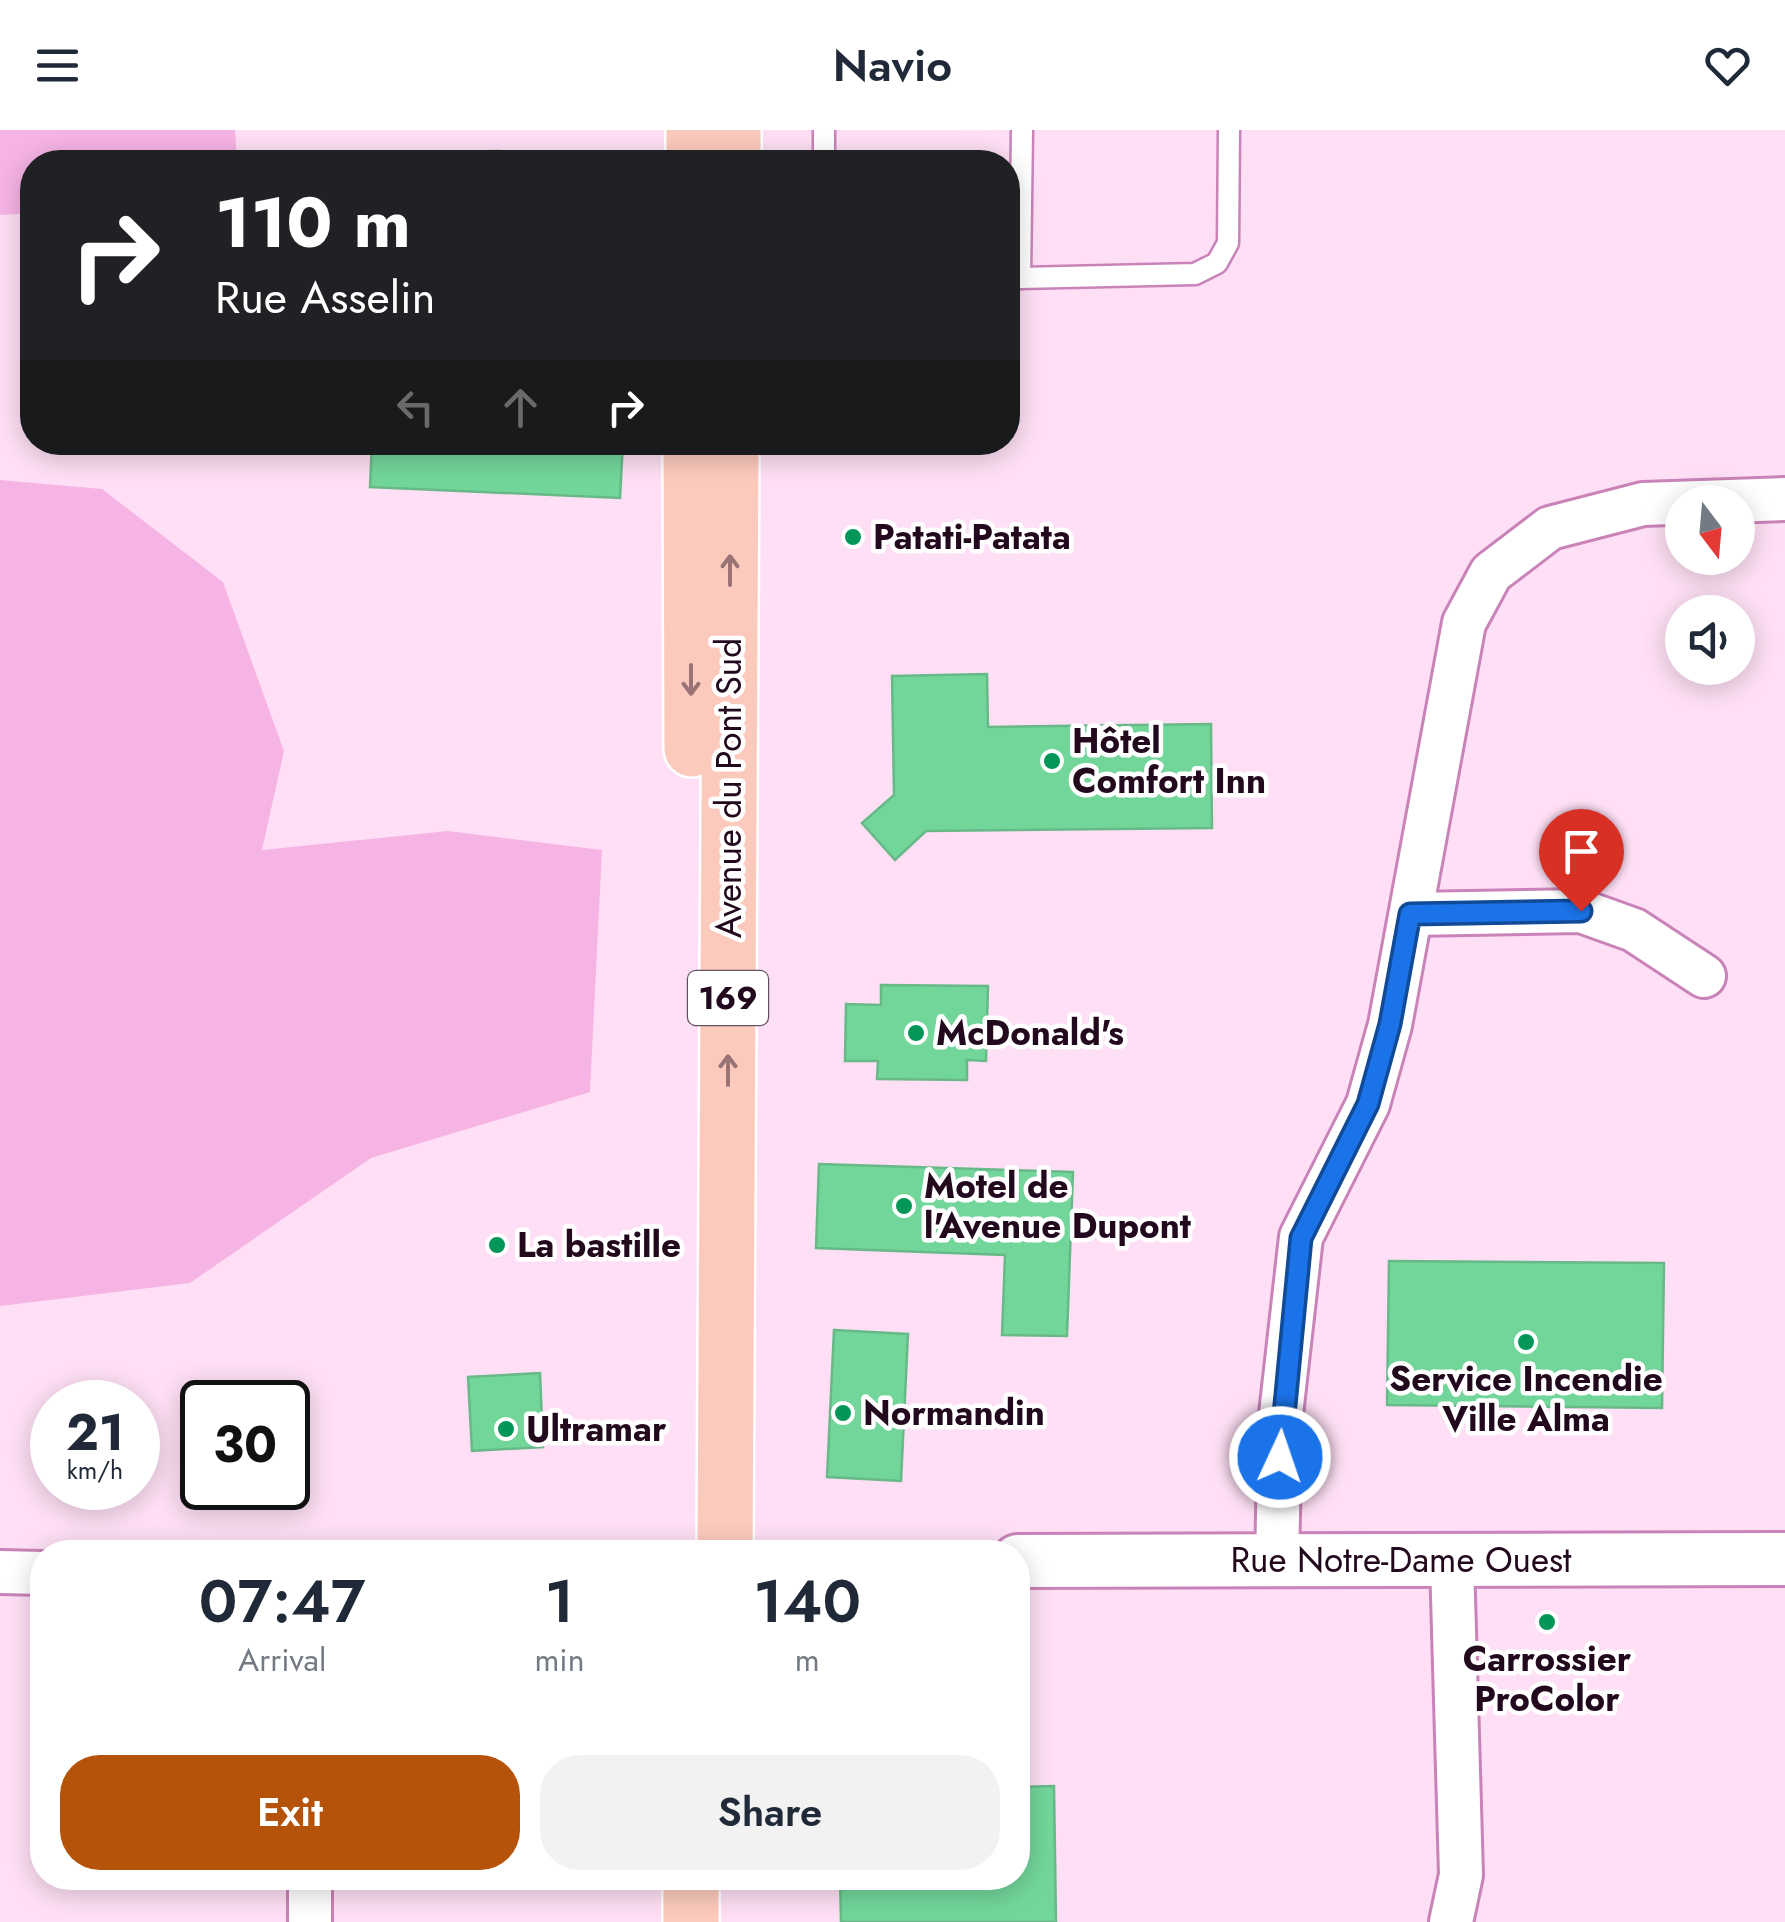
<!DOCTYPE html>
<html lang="en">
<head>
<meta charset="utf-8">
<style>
  :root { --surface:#fff; --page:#f2f2f3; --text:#1f2937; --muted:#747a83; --accent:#b45309 }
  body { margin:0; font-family:Jost,sans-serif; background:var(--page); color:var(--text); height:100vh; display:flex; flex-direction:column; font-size:38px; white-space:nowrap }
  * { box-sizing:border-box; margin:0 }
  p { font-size:32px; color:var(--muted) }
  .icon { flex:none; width:55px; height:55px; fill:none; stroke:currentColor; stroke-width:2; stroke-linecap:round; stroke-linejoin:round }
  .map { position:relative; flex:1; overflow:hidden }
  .details { position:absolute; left:30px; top:1410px; width:1000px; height:350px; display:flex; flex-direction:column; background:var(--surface); border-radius:40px; box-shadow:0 5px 25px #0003 }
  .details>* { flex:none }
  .guide { position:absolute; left:20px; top:20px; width:1000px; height:305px; border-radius:40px; box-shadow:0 5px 25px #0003; background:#202124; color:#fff; overflow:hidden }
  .needle { width:65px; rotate:164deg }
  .controls { position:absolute; left:1665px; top:355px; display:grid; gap:20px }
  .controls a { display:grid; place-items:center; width:90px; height:90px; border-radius:50%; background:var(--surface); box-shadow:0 5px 25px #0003; font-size:50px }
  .speed { position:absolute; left:30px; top:1250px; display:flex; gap:20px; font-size:50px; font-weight:700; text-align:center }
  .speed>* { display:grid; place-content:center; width:130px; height:130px; border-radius:50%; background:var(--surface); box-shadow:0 5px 25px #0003; line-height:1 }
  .speed small { font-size:25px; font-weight:400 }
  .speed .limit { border:5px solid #111; border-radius:15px; background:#fff; color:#111 }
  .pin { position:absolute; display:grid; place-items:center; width:85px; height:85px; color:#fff; margin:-102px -42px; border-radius:50% 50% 50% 0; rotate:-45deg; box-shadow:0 0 10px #0007 }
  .pin .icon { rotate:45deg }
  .me { position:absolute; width:110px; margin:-55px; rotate:3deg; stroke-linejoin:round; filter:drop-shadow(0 0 8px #0008) }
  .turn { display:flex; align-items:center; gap:35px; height:210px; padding:0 30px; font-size:45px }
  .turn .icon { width:130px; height:130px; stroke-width:2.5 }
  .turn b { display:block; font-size:70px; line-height:85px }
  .lanes { display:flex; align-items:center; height:95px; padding:0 30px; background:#0003; justify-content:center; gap:50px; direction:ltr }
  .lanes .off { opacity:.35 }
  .eta { display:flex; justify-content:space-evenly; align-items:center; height:170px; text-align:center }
  .eta b { font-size:60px; font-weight:600; line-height:70px }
  .cta { display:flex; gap:20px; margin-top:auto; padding:20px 30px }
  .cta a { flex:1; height:115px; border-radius:40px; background:var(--accent); color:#fff; font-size:40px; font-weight:600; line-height:115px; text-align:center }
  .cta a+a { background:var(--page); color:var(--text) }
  header { display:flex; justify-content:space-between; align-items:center; height:130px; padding:0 30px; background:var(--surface); font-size:45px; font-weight:600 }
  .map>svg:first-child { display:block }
  .green { fill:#f6b4e5 }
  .building { fill:#72d69b; stroke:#67b988; stroke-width:2.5 }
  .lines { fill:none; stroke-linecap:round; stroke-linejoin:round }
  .service-casing { stroke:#c983b8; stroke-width:25 }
  .minor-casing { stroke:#c983b8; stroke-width:48 }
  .tertiary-casing { stroke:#c983b8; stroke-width:58 }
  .primary-casing { stroke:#fff; stroke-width:60 }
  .service { stroke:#fff; stroke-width:20 }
  .minor { stroke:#fff; stroke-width:42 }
  .tertiary { stroke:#fff; stroke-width:52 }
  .primary { stroke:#fccabd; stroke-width:55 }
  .oneway { stroke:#9a7375 }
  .route-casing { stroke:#114b97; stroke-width:25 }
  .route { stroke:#1a73e8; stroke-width:18 }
  .poi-dot { fill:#029759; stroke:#fff; stroke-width:4 }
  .labels { text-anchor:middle; stroke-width:9; stroke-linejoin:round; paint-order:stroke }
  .shield { fill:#fff; stroke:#655362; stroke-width:2.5 }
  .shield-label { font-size:32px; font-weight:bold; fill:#23091e }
  .poi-label { font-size:35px; font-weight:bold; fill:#23091e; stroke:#fff; text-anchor:start }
  .street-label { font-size:35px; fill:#23091e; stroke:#fff }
</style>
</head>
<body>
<header><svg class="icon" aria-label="menu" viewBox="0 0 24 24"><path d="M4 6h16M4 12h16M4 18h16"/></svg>Navio<svg class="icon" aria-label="heart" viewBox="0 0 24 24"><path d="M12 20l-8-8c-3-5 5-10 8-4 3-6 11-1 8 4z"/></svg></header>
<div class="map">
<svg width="1785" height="1792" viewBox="0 0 1785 1792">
  <rect width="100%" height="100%" fill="#fedff5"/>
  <!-- green -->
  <g class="green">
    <polygon points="0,0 235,0 237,32 32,32 32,83 0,85"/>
    <polygon points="0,350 102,359 223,452 284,621 262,720 448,701 602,720 590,962 371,1028 190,1153 0,1176"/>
  </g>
  <!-- building -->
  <g class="building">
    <polygon points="500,21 504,32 363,32 364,23"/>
    <polygon points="372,312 623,312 620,368 370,357"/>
    <polygon points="987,544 988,597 1211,594 1212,698 926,701 895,730 862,693 894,665 892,546"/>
    <polygon points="881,855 988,856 986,931 967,930 967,950 877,949 878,931 845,931 846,874 881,875"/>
    <polygon points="819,1034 1073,1042 1067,1206 1002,1205 1005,1125 816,1118"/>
    <polygon points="1389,1131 1664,1133 1662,1278 1387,1275"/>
    <polygon points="834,1200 908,1204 901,1351 827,1347"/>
    <polygon points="540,1243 543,1317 472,1321 468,1247"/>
    <polygon points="1054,1656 1056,1792 841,1792 840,1748 1018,1748 1018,1657"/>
  </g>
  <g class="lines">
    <!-- service casing -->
    <g class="service-casing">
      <g id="service">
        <polyline points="824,32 824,0"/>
        <polyline points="1010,148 1020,148 1022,0"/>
        <polyline points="1020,148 1195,144 1217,133 1228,113 1229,0"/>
      </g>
    </g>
    <!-- minor casing -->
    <g class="minor-casing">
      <g id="minor">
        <polyline points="1411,784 1581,781 1634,800 1704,846"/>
        <polyline points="1277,1430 1280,1293 1301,1107 1368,974 1390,895 1464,493 1491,443 1550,398 1643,374 1785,369"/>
        <polyline points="0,1442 42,1443"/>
        <polyline points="310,1792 310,1748"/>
        <polyline points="1451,1792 1461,1745 1452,1431"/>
      </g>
    </g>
    <!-- tertiary casing -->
    <g class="tertiary-casing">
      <polyline id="tertiary" points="1018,1431 1785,1429"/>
    </g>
    <!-- primary casing -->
    <g class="primary-casing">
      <g id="primary">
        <polyline points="694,32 694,0"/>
        <polyline points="733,32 733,0"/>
        <polyline points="691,312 692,619"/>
        <polyline points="725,1422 731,312"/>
        <polyline points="691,1792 691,1748"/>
      </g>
    </g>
    <!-- service -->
    <use href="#service" class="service"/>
    <!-- minor -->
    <use href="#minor" class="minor"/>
    <!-- tertiary -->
    <use href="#tertiary" class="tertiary"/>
    <!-- primary -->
    <use href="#primary" class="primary"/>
  </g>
  <!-- one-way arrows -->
  <defs><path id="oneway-shaft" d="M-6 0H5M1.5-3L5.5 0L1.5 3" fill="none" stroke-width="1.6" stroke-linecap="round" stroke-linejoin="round" transform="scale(2.5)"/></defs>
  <g class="oneway">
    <use href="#oneway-shaft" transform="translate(730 440) rotate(-90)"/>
    <use href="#oneway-shaft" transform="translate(691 550) rotate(90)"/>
    <use href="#oneway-shaft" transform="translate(728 940) rotate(-90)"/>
  </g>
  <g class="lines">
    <!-- route casing -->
    <g class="route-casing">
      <polyline id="route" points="1280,1327 1301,1108 1368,974 1390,894 1410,784 1581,781"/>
    </g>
    <!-- route -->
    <use href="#route" class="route"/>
  </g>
  <!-- markers -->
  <g class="poi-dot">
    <circle cx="853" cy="407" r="10"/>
    <circle cx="1052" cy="631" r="10"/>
    <circle cx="916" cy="903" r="10"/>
    <circle cx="904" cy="1076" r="10"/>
    <circle cx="497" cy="1115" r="10"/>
    <circle cx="1526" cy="1212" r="10"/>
    <circle cx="843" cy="1283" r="10"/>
    <circle cx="506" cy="1299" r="10"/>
    <circle cx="1547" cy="1492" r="10"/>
  </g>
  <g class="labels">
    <!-- shield labels -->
    <rect class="shield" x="688" y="841" width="80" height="54" rx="8"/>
    <g class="shield-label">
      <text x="728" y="879">169</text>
    </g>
    <!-- poi labels -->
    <g class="poi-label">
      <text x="873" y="419">Patati-Patata</text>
      <text x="1072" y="623">Hôtel<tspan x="1072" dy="40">Comfort Inn</tspan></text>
      <text x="936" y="915">McDonald's</text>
      <text x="924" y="1068">Motel de<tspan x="924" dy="40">l'Avenue Dupont</tspan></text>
      <text x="517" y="1127">La bastille</text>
      <text x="1526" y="1261" text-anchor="middle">Service Incendie<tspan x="1526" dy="40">Ville Alma</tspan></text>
      <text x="863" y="1295">Normandin</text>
      <text x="526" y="1311">Ultramar</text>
      <text x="1547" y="1541" text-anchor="middle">Carrossier<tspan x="1547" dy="40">ProColor</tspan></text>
    </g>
    <!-- street labels -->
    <g class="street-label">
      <text transform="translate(729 658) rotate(-90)" y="12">Avenue du Pont Sud</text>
      <text x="1401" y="1442">Rue Notre-Dame Ouest</text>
    </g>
  </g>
</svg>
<div class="controls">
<a><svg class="needle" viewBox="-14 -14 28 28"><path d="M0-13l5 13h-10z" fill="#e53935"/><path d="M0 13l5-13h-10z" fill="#747a83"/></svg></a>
<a><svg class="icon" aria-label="sound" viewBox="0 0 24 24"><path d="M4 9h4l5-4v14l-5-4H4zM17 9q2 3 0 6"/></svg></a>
</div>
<div class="speed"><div>21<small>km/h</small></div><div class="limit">30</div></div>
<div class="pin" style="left:1581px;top:781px;background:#d93025"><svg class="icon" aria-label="arrive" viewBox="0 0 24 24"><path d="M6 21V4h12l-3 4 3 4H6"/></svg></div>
<svg class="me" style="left:1280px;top:1327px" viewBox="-20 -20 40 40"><circle r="17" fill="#1a73e8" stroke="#fff" stroke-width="3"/><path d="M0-11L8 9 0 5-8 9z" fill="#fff"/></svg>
<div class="guide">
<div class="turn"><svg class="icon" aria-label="right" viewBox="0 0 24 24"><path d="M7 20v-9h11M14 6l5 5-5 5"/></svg><div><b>110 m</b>Rue Asselin</div></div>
<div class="lanes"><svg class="icon off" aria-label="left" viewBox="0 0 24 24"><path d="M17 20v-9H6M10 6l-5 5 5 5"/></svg><svg class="icon off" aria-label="ahead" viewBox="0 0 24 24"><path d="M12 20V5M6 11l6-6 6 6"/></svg><svg class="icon" aria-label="right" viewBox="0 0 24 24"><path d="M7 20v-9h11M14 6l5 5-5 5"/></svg></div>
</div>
<section class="details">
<div class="eta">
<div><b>07:47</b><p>Arrival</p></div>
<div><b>1</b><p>min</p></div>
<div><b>140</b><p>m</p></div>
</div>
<div class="cta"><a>Exit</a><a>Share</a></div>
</section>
</div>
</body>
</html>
